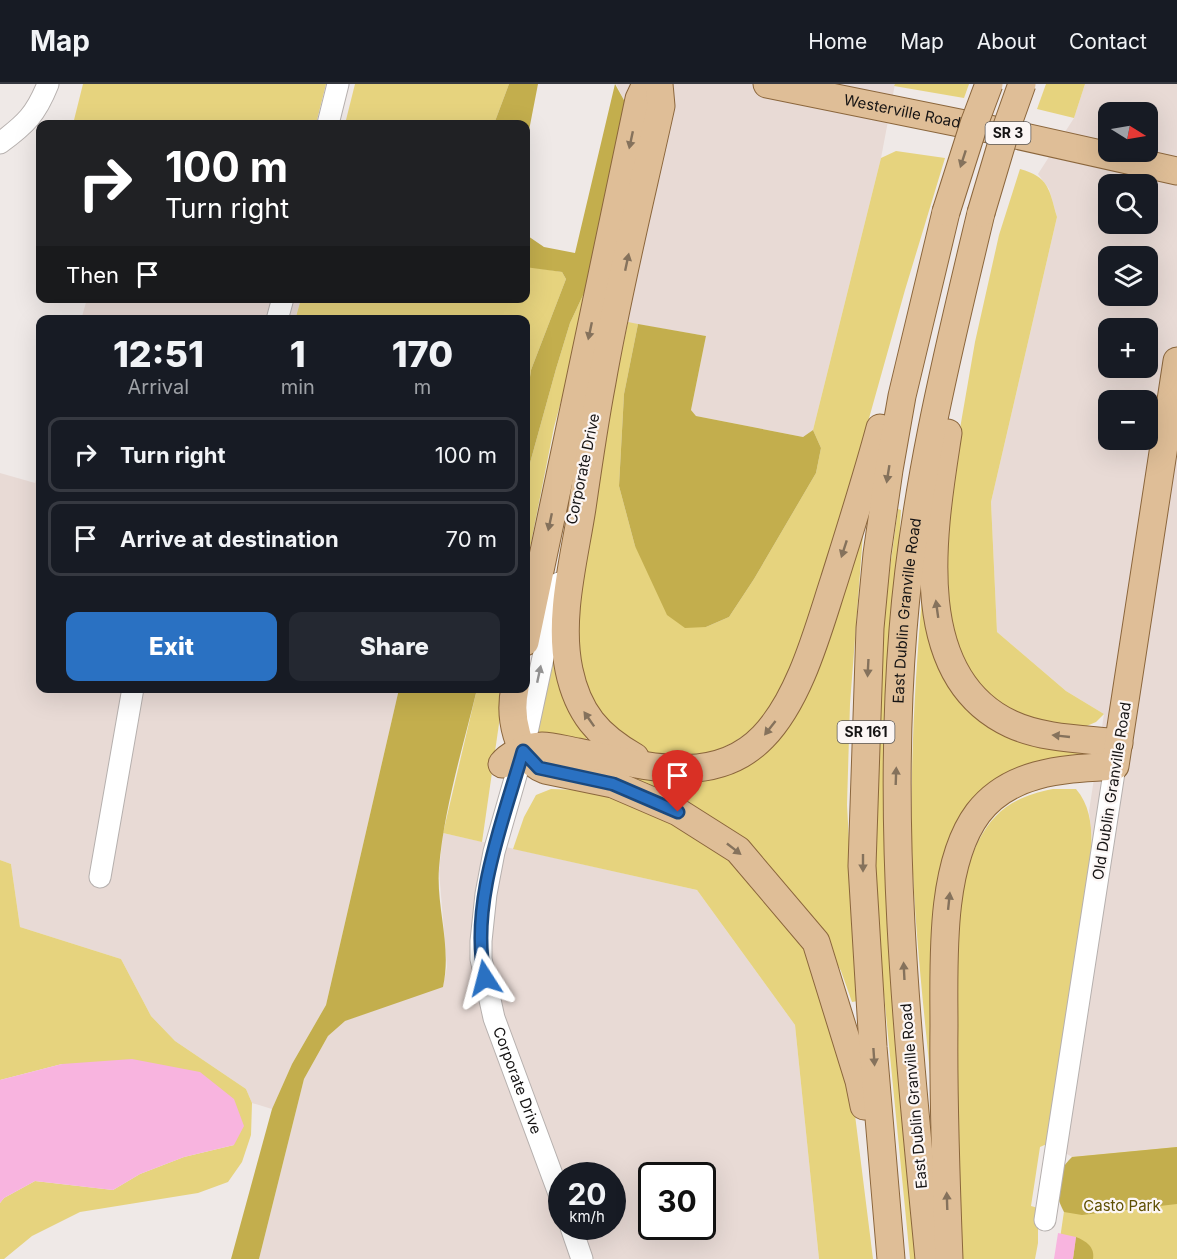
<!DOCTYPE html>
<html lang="en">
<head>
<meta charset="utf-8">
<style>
  :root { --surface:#171b24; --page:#242831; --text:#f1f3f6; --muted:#9ea1a6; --line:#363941; --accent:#2a71c2 }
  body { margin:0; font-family:Inter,sans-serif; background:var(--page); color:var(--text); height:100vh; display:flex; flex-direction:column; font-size:22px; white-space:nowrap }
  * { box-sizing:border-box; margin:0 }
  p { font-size:20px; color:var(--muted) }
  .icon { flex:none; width:33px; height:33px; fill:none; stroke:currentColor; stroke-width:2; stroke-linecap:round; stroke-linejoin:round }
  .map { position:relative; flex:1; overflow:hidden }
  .details { position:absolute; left:36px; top:231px; width:494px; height:378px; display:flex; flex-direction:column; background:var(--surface); border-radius:12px; box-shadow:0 6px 24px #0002 }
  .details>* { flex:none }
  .top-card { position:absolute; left:36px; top:36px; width:494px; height:183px; border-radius:12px; box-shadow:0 6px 24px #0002; background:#202124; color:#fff; overflow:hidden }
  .needle { width:39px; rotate:101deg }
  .tools { position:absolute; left:1098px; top:18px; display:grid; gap:12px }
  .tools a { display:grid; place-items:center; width:60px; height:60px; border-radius:12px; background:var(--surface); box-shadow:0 6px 24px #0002; font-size:30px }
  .speed { position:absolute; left:548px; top:1078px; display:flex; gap:12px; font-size:30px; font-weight:700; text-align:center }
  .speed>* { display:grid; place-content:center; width:78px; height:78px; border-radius:50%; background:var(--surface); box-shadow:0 6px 24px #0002; line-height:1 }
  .speed small { font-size:15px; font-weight:400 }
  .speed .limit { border:3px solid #111; border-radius:9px; background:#fff; color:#111 }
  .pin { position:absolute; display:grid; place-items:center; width:51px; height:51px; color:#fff; margin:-62px -26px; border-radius:50% 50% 50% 0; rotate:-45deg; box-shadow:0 0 6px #0007 }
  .pin .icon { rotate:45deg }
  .me { position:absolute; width:66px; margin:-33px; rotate:351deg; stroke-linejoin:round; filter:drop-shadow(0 0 4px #0008) }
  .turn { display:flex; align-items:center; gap:21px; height:126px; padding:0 30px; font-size:27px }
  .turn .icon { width:78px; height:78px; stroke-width:2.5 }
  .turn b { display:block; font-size:42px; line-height:51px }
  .then { display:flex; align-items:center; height:57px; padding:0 30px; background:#0003; gap:12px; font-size:22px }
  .eta { display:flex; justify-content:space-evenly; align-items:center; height:102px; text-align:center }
  .eta b { font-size:36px; font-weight:800; line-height:42px }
  .cta { display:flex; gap:12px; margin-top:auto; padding:12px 30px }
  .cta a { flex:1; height:69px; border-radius:12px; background:var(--accent); color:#fff; font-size:24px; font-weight:800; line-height:69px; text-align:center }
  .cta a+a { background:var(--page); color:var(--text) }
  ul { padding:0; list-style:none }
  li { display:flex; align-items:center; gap:18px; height:75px; margin:0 12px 9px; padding:0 18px; border:3px solid var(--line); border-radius:12px }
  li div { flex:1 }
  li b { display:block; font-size:22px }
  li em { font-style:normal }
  header { display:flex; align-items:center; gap:36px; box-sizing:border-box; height:84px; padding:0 30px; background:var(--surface); border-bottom:2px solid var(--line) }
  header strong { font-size:28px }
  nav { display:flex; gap:33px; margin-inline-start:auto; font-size:21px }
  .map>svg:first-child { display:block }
  .built { fill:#e8dad5; fill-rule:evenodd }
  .green { fill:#e6d37e }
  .forest { fill:#c3ae4d }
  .water { fill:#f8b4df }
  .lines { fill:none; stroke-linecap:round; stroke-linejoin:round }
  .minor-casing { stroke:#b6b0ae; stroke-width:23 }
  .major-casing { stroke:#8b663c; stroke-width:29 }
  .minor { stroke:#fff; stroke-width:21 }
  .major { stroke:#dfbe97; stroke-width:27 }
  .major-bridge-casing { stroke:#8b663c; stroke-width:29; stroke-linecap:butt }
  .major-bridge { stroke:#dfbe97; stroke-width:27 }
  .oneway { fill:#85725c }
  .oneway2 { fill:#969595 }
  .route-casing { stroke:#1b497e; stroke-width:15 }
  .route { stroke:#2a71c2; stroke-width:10 }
  .labels { text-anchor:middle; stroke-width:4.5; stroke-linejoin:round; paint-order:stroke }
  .shield { fill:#fcf6f4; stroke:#5b5857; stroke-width:1.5 }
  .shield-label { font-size:14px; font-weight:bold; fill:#161414 }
  .street-label { font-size:15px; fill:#161414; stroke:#fcf6f4 }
  .park-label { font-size:15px; fill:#5e4f00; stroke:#fcf6f4 }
</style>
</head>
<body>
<header>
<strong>Map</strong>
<nav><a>Home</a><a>Map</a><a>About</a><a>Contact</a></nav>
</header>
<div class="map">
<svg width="1177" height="1175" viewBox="0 0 1177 1175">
  <rect width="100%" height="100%" fill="#efe9e7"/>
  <!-- built -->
  <g class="built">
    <polygon points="616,0 895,0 881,74 813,346 803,353 696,332 691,326 706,252 583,231 625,18"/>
    <path d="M1085 0H1177V1063L1072 1073 1049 1059 1092 754 1089 727 1104 630 1066 607 997 548 991 418 1057 133 1049 105 1038 90 1074 34ZM1108 28H1148V68H1108ZM1108 100H1148V140H1108ZM1108 172H1148V212H1108ZM1108 244H1148V284H1108ZM1108 316H1148V356H1108Z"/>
    <polygon points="87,215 301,215 295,235 81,236"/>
    <polygon points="40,382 40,604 399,605 326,921 292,980 272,1025 252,1019 246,1005 175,957 151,932 121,875 20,843 11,780 0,776 0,389 35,399"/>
    <path d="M443 749 697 806 795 941 819 1175H259L304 995 328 952 344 937 443 902 447 883 439 787ZM561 1092H612V1143H561ZM651 1092H702V1143H651Z"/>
  </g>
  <!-- green -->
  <g class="green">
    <polygon points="83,0 326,0 316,40 73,40"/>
    <polygon points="355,0 509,0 494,40 345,40"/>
    <polygon points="895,0 969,0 964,14 894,2"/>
    <polygon points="1046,0 1085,0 1074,34 1037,25"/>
    <polygon points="896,67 945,74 905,206 836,452 800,564 771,624 755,643 734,658 714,668 687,673 667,673 642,666 603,637 578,593 575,538 608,332 628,238 638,240 624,310 619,402 635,462 706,543 729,533 754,495 816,389 821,364 813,346 881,74"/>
    <path d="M1020 85C1049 93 1049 105 1057 133L991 418 997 548 1066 607 1104 630 1096 638 1082 644 1041 641 990 618 956 564 945 503 947 451 958 356 975 258 999 151Z"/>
    <polygon points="526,182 562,188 566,195 531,286 525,328 525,236 295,236 301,215 525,214"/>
    <polygon points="591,194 578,255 554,343 525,489 525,397 556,285 570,239"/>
    <polygon points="898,425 901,426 889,631 924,1175 910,1175 882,890 874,760 881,550"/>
    <polygon points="859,448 863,450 850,620 847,721 858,917 852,918 841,887 814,838 782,797 554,672 747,676"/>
    <path d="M922 512 952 599 1091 667 1090 670 972 727 933 1020C925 935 915 851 912 766 910 681 915 596 922 512Z"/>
    <polygon points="551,576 559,578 589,650 585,657 539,652 537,648"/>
    <polygon points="477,605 504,605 482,758 443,749"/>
    <polygon points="551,705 579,706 632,718 687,744 736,778 808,862 852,1007 873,1175 819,1175 795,941 697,806 513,765 524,733 536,711"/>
    <path d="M1053 705H1076C1093 725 1092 750 1091 776L1049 1059 1040 1063 1031 1122 1038 1124V1159L1035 1175H962C959 1099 957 1023 957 947 957 889 952 811 978 758 995 724 1018 712 1053 705Z"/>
    <polygon points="0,776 11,780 20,843 121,875 151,932 175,957 246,1005 252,1019 251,1051 242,1078 228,1098 198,1109 80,1128 32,1152 4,1175 0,1175 0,1119 4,1114 35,1097 113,1106 140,1090 184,1073 234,1061 62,980 0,996"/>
    <polygon points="1177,1063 1177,1175 1057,1175 1072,1073"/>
  </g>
  <!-- forest -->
  <g class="forest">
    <polygon points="509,0 538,0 525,67 525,40 494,40"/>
    <polygon points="615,0 625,18 591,194 570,239 556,285 525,397 525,328 531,286 566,195 562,188 525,183 525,150 544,163 575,169"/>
    <polygon points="638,240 706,252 691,326 696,332 803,353 813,346 821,364 816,389 754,495 729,533 706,543 685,544 667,531 635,462 619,402 624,310"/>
    <path d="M399 605H477C463 663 444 724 439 784 436 824 452 862 443 903L345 937 328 952 304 995 259 1175H231L272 1025 292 980 326 921Z"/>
    <path d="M1177 1063V1120L1082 1131 1064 1128C1052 1105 1054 1091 1072 1073Z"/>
    <path d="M1076 1153C1086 1157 1095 1163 1093 1175H1073Z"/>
  </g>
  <!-- water -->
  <g class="water">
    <polygon points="132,975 200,988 234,1015 244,1042 234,1061 184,1073 140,1090 113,1106 35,1097 4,1114 0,1119 0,996 62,980"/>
    <polygon points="1058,1149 1076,1153 1073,1175 1054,1175"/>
  </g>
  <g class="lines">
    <!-- minor casing -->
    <g class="minor-casing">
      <g id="minor">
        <polyline points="328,40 338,0"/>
        <path d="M0 59C26 40 36 30 48 0"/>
        <polyline points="277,236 283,214"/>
        <path id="s1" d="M559 499 523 667 494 768 486 810 481 857V875L494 934 561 1115"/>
        <polyline points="100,793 133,604"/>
        <polyline points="1045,1136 1115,682"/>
        <polyline points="571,1143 582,1175"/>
      </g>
    </g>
    <!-- major casing -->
    <g class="major-casing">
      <g id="major">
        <path id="s2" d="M767 0 989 45 1177 87"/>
        <path d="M948 349C934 441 906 591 1011 640 1043 655 1084 655 1119 659"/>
        <polyline points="525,558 639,15 646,0"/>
        <path d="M515 604C509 631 516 675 545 686L613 700 678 728 738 766 816 858 859 997 864 1022"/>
        <path d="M635 673C598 652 578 629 569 586 558 534 574 476 582 424 588 382 594 340 602 298 618 206 641 113 661 22L659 0"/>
        <path d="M502 680C510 670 528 662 542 662 553 662 566 666 578 668 639 680 713 705 763 653 800 615 818 546 834 497 850 446 866 396 880 344"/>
        <polyline points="891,1175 873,963 862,782 870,544 877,470 889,386 902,312 946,128"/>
        <path id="s3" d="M929 1175C909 966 886 756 903 546 914 404 948 267 981 129"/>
        <path d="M949 1175C946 1097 943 1020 944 942 944 880 939 781 978 729 1011 686 1066 685 1115 682L1177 277"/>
      </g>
    </g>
    <!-- minor -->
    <use href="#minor" class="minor"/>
    <!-- major -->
    <use href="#major" class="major"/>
    <!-- major-bridge casing -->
    <g class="major-bridge-casing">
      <g id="major-bridge">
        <polyline points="946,128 974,40 989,0"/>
        <polyline points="981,129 1006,45 1022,0"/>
      </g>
    </g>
    <!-- major-bridge -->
    <use href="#major-bridge" class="major-bridge"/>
  </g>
  <!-- one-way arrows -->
  <defs><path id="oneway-solid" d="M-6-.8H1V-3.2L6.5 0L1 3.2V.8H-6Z" transform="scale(1.5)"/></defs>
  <g class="oneway">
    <use href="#oneway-solid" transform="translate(631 56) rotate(102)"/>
    <use href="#oneway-solid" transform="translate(963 75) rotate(108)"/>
    <use href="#oneway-solid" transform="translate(627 178) rotate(-78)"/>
    <use href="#oneway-solid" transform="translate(590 247) rotate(102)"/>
    <use href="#oneway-solid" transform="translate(888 390) rotate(99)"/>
    <use href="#oneway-solid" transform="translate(550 438) rotate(102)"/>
    <use href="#oneway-solid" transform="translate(844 465) rotate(108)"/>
    <use href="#oneway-solid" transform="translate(937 525) rotate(-98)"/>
    <use href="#oneway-solid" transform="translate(868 584) rotate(93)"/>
    <use href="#oneway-solid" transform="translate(589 635) rotate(-125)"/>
    <use href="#oneway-solid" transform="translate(770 644) rotate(128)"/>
    <use href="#oneway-solid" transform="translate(1061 652) rotate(-174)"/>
    <use href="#oneway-solid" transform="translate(896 692) rotate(-88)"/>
    <use href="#oneway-solid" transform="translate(734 765) rotate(38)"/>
    <use href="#oneway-solid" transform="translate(863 779) rotate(90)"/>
    <use href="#oneway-solid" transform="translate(949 817) rotate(-84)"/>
    <use href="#oneway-solid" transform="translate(904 887) rotate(-93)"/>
    <use href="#oneway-solid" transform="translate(874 973) rotate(86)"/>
    <use href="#oneway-solid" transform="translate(947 1117) rotate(-92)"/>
  </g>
  <use class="oneway2" href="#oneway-solid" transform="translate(539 590) rotate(-78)"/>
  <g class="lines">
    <!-- route casing -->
    <g class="route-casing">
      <path id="route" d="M485 894C469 822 503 737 523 667L539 684 613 700 678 728"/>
    </g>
    <!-- route -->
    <use href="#route" class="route"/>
  </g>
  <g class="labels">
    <!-- shield labels -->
    <g class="shield">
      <rect x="985.5" y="38" width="45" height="22" rx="4.5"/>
      <rect x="837.5" y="637" width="57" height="22" rx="4.5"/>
    </g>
    <g class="shield-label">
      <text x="1008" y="54">SR 3</text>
      <text x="866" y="653">SR 161</text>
    </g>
    <!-- street labels -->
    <g class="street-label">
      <text dy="5" stroke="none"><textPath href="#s2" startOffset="138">Westerville Road</textPath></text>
      <text transform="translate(583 385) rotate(-78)" y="5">Corporate Drive</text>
      <text dy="5" stroke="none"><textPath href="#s3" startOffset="650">East Dublin Granville Road</textPath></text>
      <text transform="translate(1112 707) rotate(-81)" y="5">Old Dublin Granville Road</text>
      <text dy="5" stroke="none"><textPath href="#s1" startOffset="512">Corporate Drive</textPath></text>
      <text transform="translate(914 1012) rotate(-95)" y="5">East Dublin Granville Road</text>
    </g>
    <!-- park labels -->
    <g class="park-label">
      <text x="1122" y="1127">Casto Park</text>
    </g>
  </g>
</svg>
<div class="tools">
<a><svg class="needle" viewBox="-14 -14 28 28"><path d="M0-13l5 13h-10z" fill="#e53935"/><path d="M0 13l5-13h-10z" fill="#9ea1a6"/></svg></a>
<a><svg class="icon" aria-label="search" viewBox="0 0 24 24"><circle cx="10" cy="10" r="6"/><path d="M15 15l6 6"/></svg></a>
<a><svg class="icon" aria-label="layers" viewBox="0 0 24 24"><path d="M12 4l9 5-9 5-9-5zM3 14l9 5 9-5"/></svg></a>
<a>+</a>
<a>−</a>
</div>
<div class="speed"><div>20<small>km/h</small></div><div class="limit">30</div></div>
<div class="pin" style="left:678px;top:728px;background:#d93025"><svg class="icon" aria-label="arrive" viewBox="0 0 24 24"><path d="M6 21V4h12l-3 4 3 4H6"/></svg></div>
<svg class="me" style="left:485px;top:894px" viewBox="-20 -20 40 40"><path d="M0-17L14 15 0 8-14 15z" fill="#2a71c2" stroke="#fff" stroke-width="4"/></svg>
<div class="top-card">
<div class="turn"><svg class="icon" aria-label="right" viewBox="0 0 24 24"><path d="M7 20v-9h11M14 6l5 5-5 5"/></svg><div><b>100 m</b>Turn right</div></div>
<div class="then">Then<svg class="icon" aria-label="arrive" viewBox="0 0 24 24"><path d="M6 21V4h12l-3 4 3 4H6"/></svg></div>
</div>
<section class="details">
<div class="eta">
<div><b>12:51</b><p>Arrival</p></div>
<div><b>1</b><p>min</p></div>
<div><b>170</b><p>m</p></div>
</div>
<ul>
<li><svg class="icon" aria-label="right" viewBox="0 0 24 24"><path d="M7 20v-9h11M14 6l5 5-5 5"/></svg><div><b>Turn right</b></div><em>100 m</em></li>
<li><svg class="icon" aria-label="arrive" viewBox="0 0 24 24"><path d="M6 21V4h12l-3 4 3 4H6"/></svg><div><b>Arrive at destination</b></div><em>70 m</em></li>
</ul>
<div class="cta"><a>Exit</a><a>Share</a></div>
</section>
</div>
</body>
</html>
